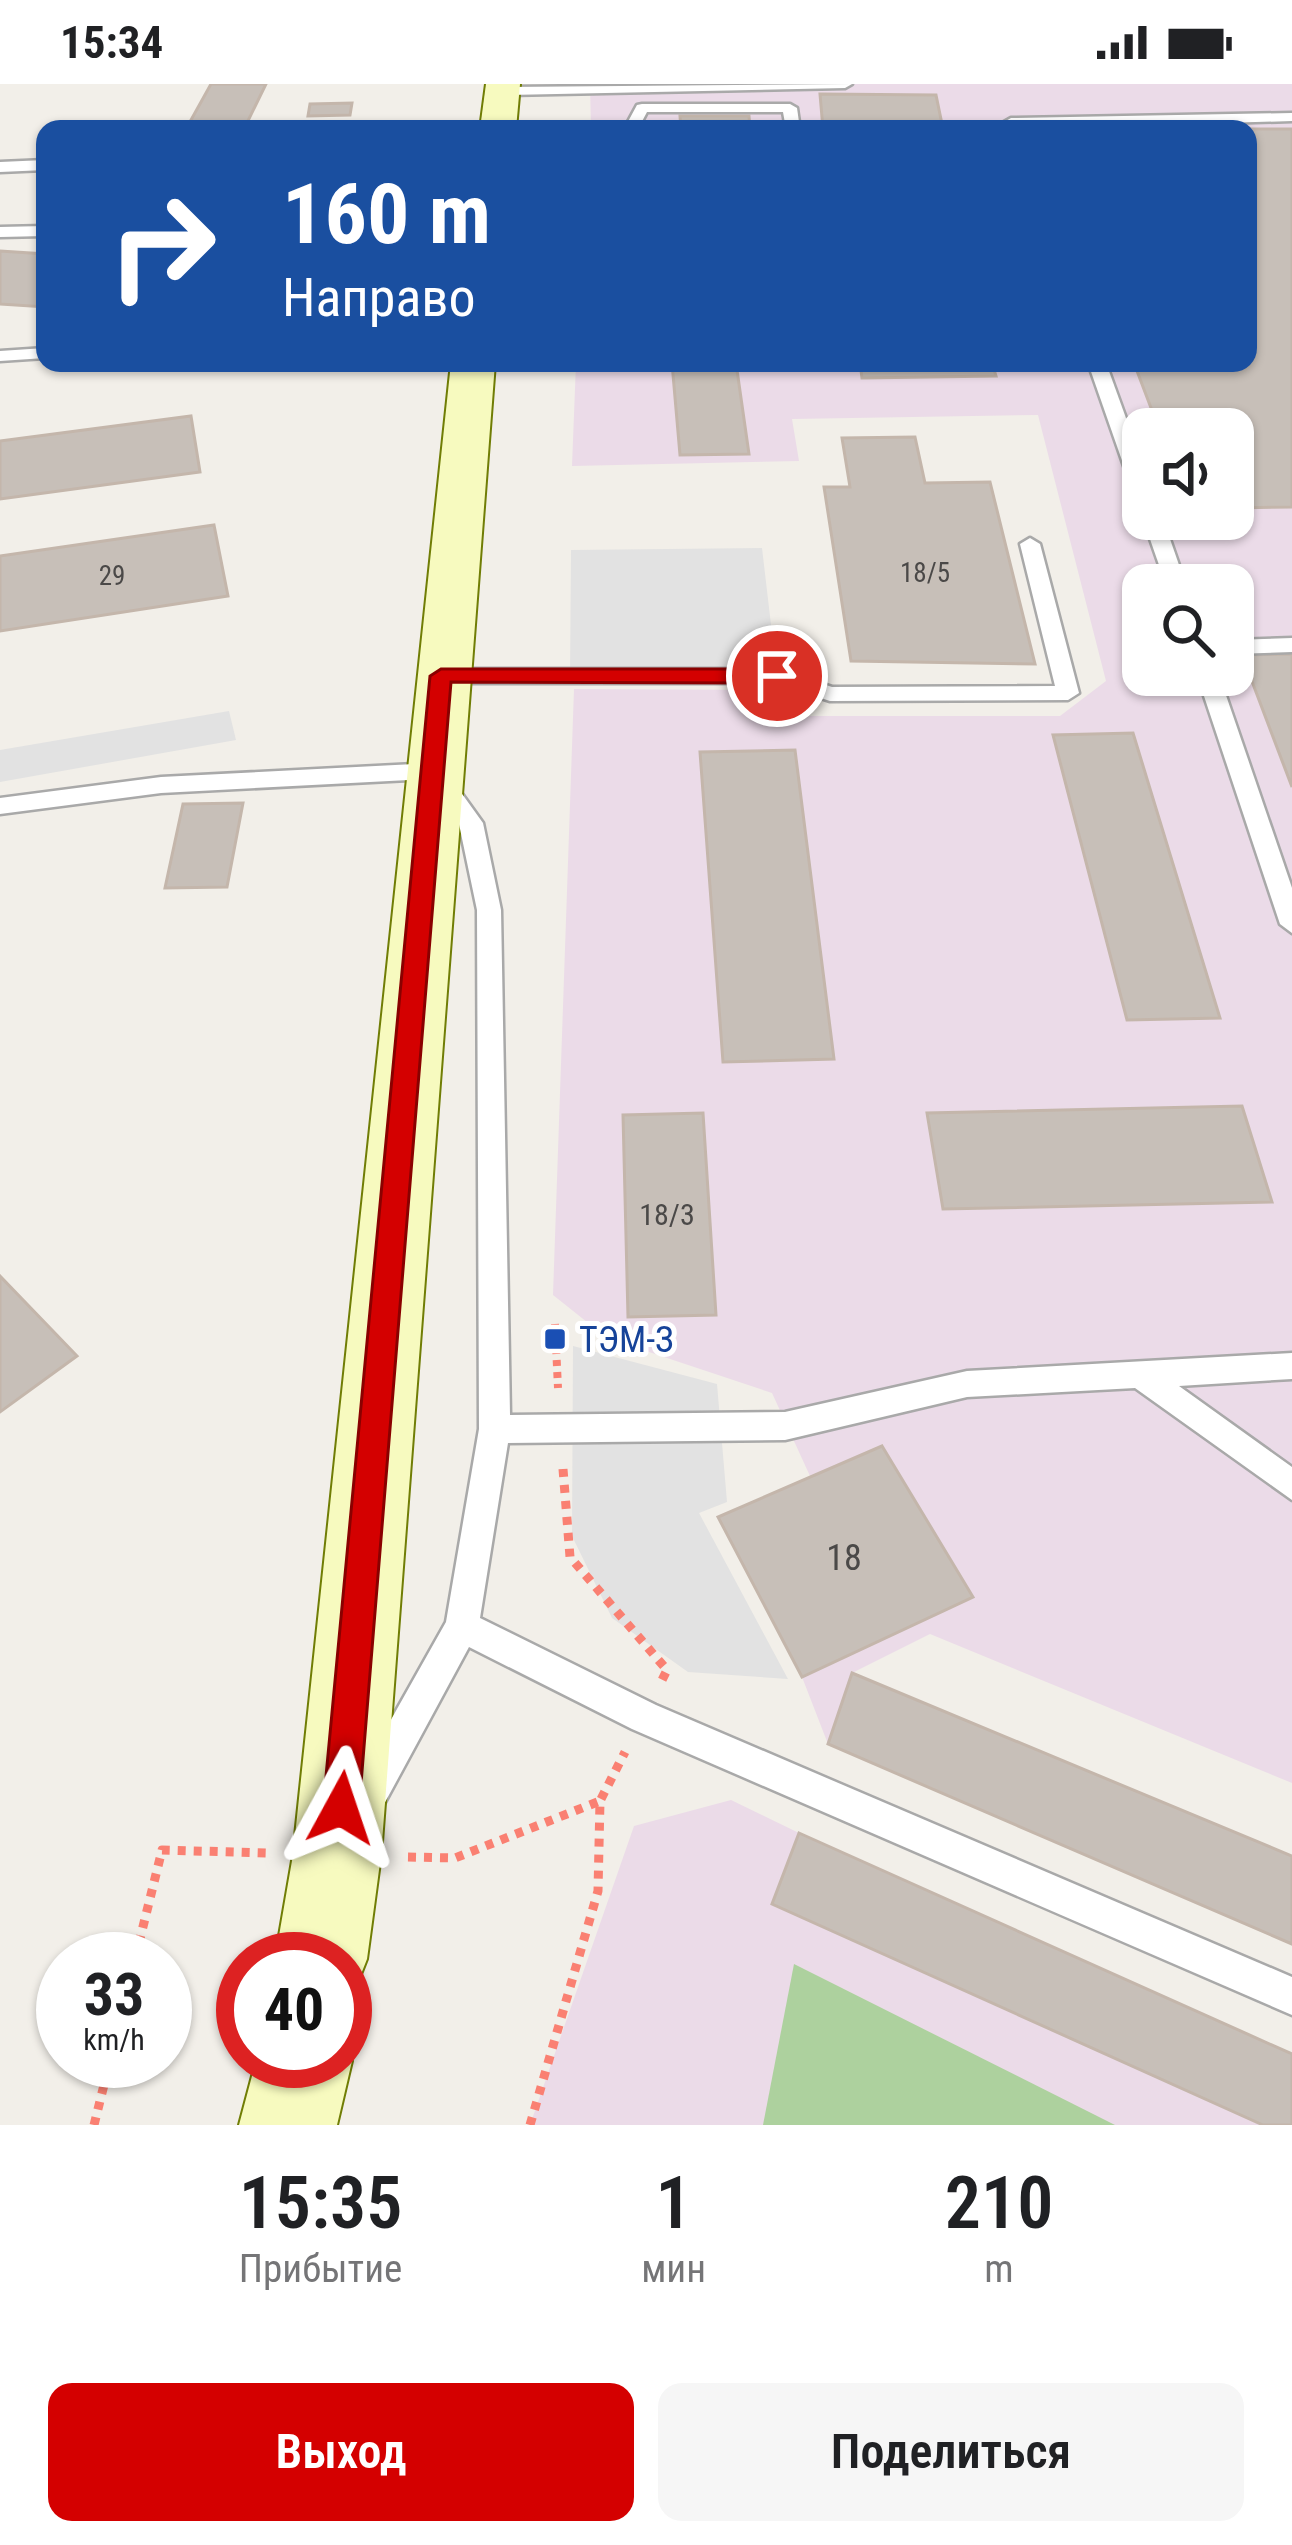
<!DOCTYPE html>
<html lang="ru">
<head>
<meta charset="utf-8">
<style>
  :root { --surface:#fff; --page:#f6f6f6; --text:#202124; --muted:#757577; --accent:#d40000 }
  body { margin:0; font-family:"Roboto Condensed",sans-serif; background:var(--page); color:var(--text); height:100vh; display:flex; flex-direction:column; font-size:45px; white-space:nowrap }
  * { box-sizing:border-box; margin:0 }
  p { font-size:39px; color:var(--muted) }
  .icon { flex:none; width:66px; height:66px; fill:none; stroke:currentColor; stroke-width:2; stroke-linecap:round; stroke-linejoin:round }
  .map { position:relative; height:2041px; overflow:hidden }
  .drawer { display:flex; flex-direction:column; background:var(--surface); flex:1 }
  .drawer>* { flex:none }
  .banner { position:absolute; left:36px; top:36px; width:1221px; height:252px; border-radius:24px; box-shadow:0 3px 9px #0004; background:#1a4fa0; color:#fff; overflow:hidden }
  .fabs { position:absolute; left:1122px; top:324px; display:grid; gap:24px }
  .fabs a { display:grid; place-items:center; width:132px; height:132px; border-radius:24px; background:var(--surface); box-shadow:0 3px 9px #0004; font-size:60px }
  .speed { position:absolute; left:36px; top:1848px; display:flex; gap:24px; font-size:60px; font-weight:700; text-align:center }
  .speed>* { display:grid; place-content:center; width:156px; height:156px; border-radius:50%; background:var(--surface); box-shadow:0 3px 9px #0004; line-height:1 }
  .speed small { font-size:30px; font-weight:400 }
  .speed .limit { border:18px solid #d22; background:#fff; color:#111 }
  .pin { position:absolute; display:grid; place-items:center; width:102px; height:102px; color:#fff; margin:-51px; border:6px solid #fff; border-radius:50%; box-shadow:0 3px 12px #0007 }
  .me { position:absolute; width:132px; margin:-66px; rotate:5deg; stroke-linejoin:round; filter:drop-shadow(0 0 9px #0008) }
  .turn { display:flex; align-items:center; gap:42px; height:252px; padding:0 48px; font-size:54px }
  .turn .icon { width:156px; height:156px; stroke-width:2.5 }
  .turn b { display:block; font-size:84px; line-height:102px }
  .eta { display:flex; justify-content:space-evenly; align-items:center; height:204px; text-align:center }
  .eta b { font-size:72px; font-weight:600; line-height:84px }
  .cta { display:flex; gap:24px; margin-top:auto; padding:24px 48px }
  .cta a { flex:1; height:138px; border-radius:24px; background:var(--accent); color:#fff; font-size:48px; font-weight:600; line-height:138px; text-align:center }
  .cta a+a { background:var(--page); color:var(--text) }
  .status { display:flex; justify-content:space-between; align-items:center; height:84px; padding:0 60px; background:var(--surface); direction:ltr }
  .status svg { height:33px; fill:currentColor }
  .map>svg:first-child { display:block }
  .industrial { fill:#ebdbe8; fill-rule:evenodd }
  .forest { fill:#add19e }
  .parking { fill:#e2e2e2 }
  .building { fill:#c7bfb8; stroke:#c4b6ab; stroke-width:3 }
  .lines { fill:none; stroke-linecap:round; stroke-linejoin:round }
  .lane-casing { stroke:#a9a9a9; stroke-width:5 }
  .secondary-casing { stroke:#707d05; stroke-width:4 }
  .path-far1 { stroke:#fa8072; stroke-width:8; stroke-dasharray:6 6; stroke-linecap:butt }
  .path { stroke:#fa8072; stroke-width:9; stroke-dasharray:8 8; stroke-linecap:butt }
  .lane { fill:#fff; fill-rule:evenodd }
  .secondary { fill:#f7fabf; fill-rule:evenodd }
  .route { fill:#d40000; stroke:#8a0000; stroke-width:3 }
  .transit-dot { fill:#1a4fb4; stroke:#fff; stroke-width:4.5 }
  .labels { text-anchor:middle; stroke-width:10; stroke-linejoin:round; paint-order:stroke }
  .far-number-label { font-size:27px; fill:#4b4948 }
  .number-label { font-size:30px; fill:#4b4948 }
  .transit-label { font-size:36px; fill:#164399; stroke:#fff; text-anchor:start }
  .near-number-label { font-size:36px; fill:#4b4948 }
</style>
</head>
<body>
<div class="status"><b>15:34</b><svg viewBox="0 0 49 12"><path d="M0 12V9h3v3zM5 12V6h3v6zM10 12V3h3v9zM15 12V0h3v12zM26 1h20v11H26zM47 4h2v5h-2z"/></svg></div>
<div class="map">
<svg width="1292" height="2041" viewBox="0 0 1292 2041">
  <rect width="100%" height="100%" fill="#f2efe9"/>
  <!-- industrial -->
  <g class="industrial">
    <path d="M590 0H1292V1699L930 1550 852 1589 828 1660 802 1593 718 1433 810 1392 772 1309 607 1254 553 1211 574 605 778 606 784 632H1060L1106 597 1038 331 792 335 799 377 572 382 576 279H1248V45H591ZM1143 345H1233V435H1143ZM1143 501H1233V591H1143Z"/>
    <polygon points="731,1716 799,1749 1263,2041 530,2041 634,1742"/>
  </g>
  <!-- forest -->
  <polygon class="forest" points="794,1880 1115,2041 763,2041"/>
  <!-- parking -->
  <g class="parking">
    <polygon points="762,464 777,592 570,595 571,466"/>
    <polygon points="229,627 236,656 0,698 0,666"/>
    <polygon points="573,1262 717,1300 727,1418 699,1429 788,1595 688,1588 612,1534 572,1452"/>
  </g>
  <!-- building -->
  <g class="building">
    <polygon points="211,0 266,0 244,45 186,45"/>
    <polygon points="820,10 936,11 943,45 823,45"/>
    <polygon points="352,19 350,31 308,32 310,20"/>
    <polygon points="680,32 749,32 750,45 681,45"/>
    <polygon points="1248,45 1292,45 1292,423 1233,424 1233,345 1159,345 1134,279 1248,279"/>
    <polygon points="0,167 45,170 45,223 0,220"/>
    <polygon points="672,279 736,279 749,370 680,371"/>
    <polygon points="860,279 992,279 996,292 862,294"/>
    <polygon points="191,332 200,388 0,415 0,357"/>
    <polygon points="915,353 925,399 990,398 1035,580 851,577 824,403 850,403 842,354"/>
    <polygon points="214,441 228,512 0,547 0,472"/>
    <polygon points="1292,570 1292,703 1242,571"/>
    <polygon points="1133,649 1220,934 1127,936 1053,651"/>
    <polygon points="795,666 834,975 723,978 700,668"/>
    <polygon points="243,719 227,803 165,804 183,720"/>
    <polygon points="1242,1022 1272,1118 943,1125 927,1029"/>
    <polygon points="703,1029 716,1231 628,1233 623,1031"/>
    <polygon points="0,1192 77,1272 0,1328"/>
    <polygon points="882,1362 973,1513 802,1593 718,1433"/>
    <polygon points="852,1589 1292,1772 1292,1860 828,1660"/>
    <polygon points="799,1749 1292,1970 1292,2041 1263,2041 772,1820"/>
  </g>
  <g class="lines">
    <!-- lane casing -->
    <g class="lane-casing">
      <g id="lane">
        <polygon points="852,0 845,4 502,11 495,7 502,3"/>
        <polygon points="642,20 790,20 797,24 800,45 786,45 783,28 647,28 638,45 624,45 637,21"/>
        <polygon points="1292,29 1292,37 1020,45 1006,45 1004,38 1011,34"/>
        <polygon points="45,76 45,86 0,88 0,78"/>
        <polygon points="45,142 45,152 0,153 0,143"/>
        <polygon points="45,264 45,274 0,277 0,267"/>
        <polygon points="1088,279 1106,279 1143,381 1143,414 1133,408"/>
        <polygon points="1143,435 1163,435 1186,501 1166,501"/>
        <polygon points="1030,454 1040,460 1079,609 1068,616 830,617 775,599 441,599 430,592 441,585 777,585 832,603 1055,602 1020,460"/>
        <polygon points="1292,554 1292,568 1233,570 1233,556"/>
        <polygon points="1197,591 1219,591 1292,804 1292,849 1280,840"/>
        <polygon points="434,679 442,682 483,739 501,826 510,1331 785,1328 967,1287 1292,1269 1292,1295 1179,1302 1292,1383 1292,1416 1135,1304 967,1313 785,1356 508,1359 480,1534 656,1621 1292,1893 1292,1931 632,1645 469,1563 383,1722 370,1727 357,1722 352,1709 357,1696 446,1538 479,1345 477,826 459,740 428,695 161,709 0,730 0,714 161,693"/>
      </g>
    </g>
    <!-- secondary casing -->
    <g class="secondary-casing">
      <g id="secondary">
        <polygon points="486,0 520,0 516,45 480,45"/>
        <polygon points="451,279 495,279 381,1771 367,1875 354,1908 345,1911 345,1875 275,1875 293,1771"/>
        <polygon points="345,1961 352,1977 337,2041 239,2041 256,1977 345,1977"/>
      </g>
    </g>
    <!-- path-far1 -->
    <polyline class="path-far1" points="555,1240 558,1304"/>
    <!-- path -->
    <g class="path">
      <polyline points="563,1385 570,1473 667,1586 662,1596"/>
      <polyline points="408,1773 455,1774 600,1717"/>
      <polyline points="135,1875 162,1766 267,1769"/>
      <polyline points="94,2041 110,1977"/>
      <polyline points="530,2041 598,1807 600,1717 625,1668"/>
    </g>
    <!-- lane -->
    <use href="#lane" class="lane"/>
    <!-- secondary -->
    <use href="#secondary" class="secondary"/>
  </g>
  <!-- route -->
  <polygon class="route" points="441,585 777,585 788,592 777,599 451,598 359,1724 354,1737 341,1742 328,1737 323,1724 430,592"/>
  <!-- markers -->
  <rect class="transit-dot" x="543" y="1243" width="24" height="24" rx="6"/>
  <g class="labels">
    <!-- far-number labels -->
    <g class="far-number-label">
      <text x="925" y="498">18/5</text>
      <text x="112" y="501">29</text>
    </g>
    <!-- number labels -->
    <g class="number-label">
      <text x="667" y="1141">18/3</text>
    </g>
    <!-- transit labels -->
    <g class="transit-label">
      <text x="579" y="1268">ТЭМ-З</text>
    </g>
    <!-- near-number labels -->
    <g class="near-number-label">
      <text x="844" y="1486">18</text>
    </g>
  </g>
</svg>
<div class="fabs">
<a><svg class="icon" aria-label="sound" viewBox="0 0 24 24"><path d="M4 9h4l5-4v14l-5-4H4zM17 9q2 3 0 6"/></svg></a>
<a><svg class="icon" aria-label="search" viewBox="0 0 24 24"><circle cx="10" cy="10" r="6"/><path d="M15 15l6 6"/></svg></a>
</div>
<div class="speed"><div>33<small>km/h</small></div><div class="limit">40</div></div>
<div class="pin" style="left:777px;top:592px;background:#d93025"><svg class="icon" aria-label="arrive" viewBox="0 0 24 24"><path d="M6 21V4h12l-3 4 3 4H6"/></svg></div>
<svg class="me" style="left:341px;top:1724px" viewBox="-20 -20 40 40"><path d="M0-17L14 15 0 8-14 15z" fill="#d40000" stroke="#fff" stroke-width="4"/></svg>
<div class="banner">
<div class="turn"><svg class="icon" aria-label="right" viewBox="0 0 24 24"><path d="M7 20v-9h11M14 6l5 5-5 5"/></svg><div><b>160 m</b>Направо</div></div>
</div>
</div>
<section class="drawer">
<div class="eta">
<div><b>15:35</b><p>Прибытие</p></div>
<div><b>1</b><p>мин</p></div>
<div><b>210</b><p>m</p></div>
</div>
<div class="cta"><a>Выход</a><a>Поделиться</a></div>
</section>
</body>
</html>
